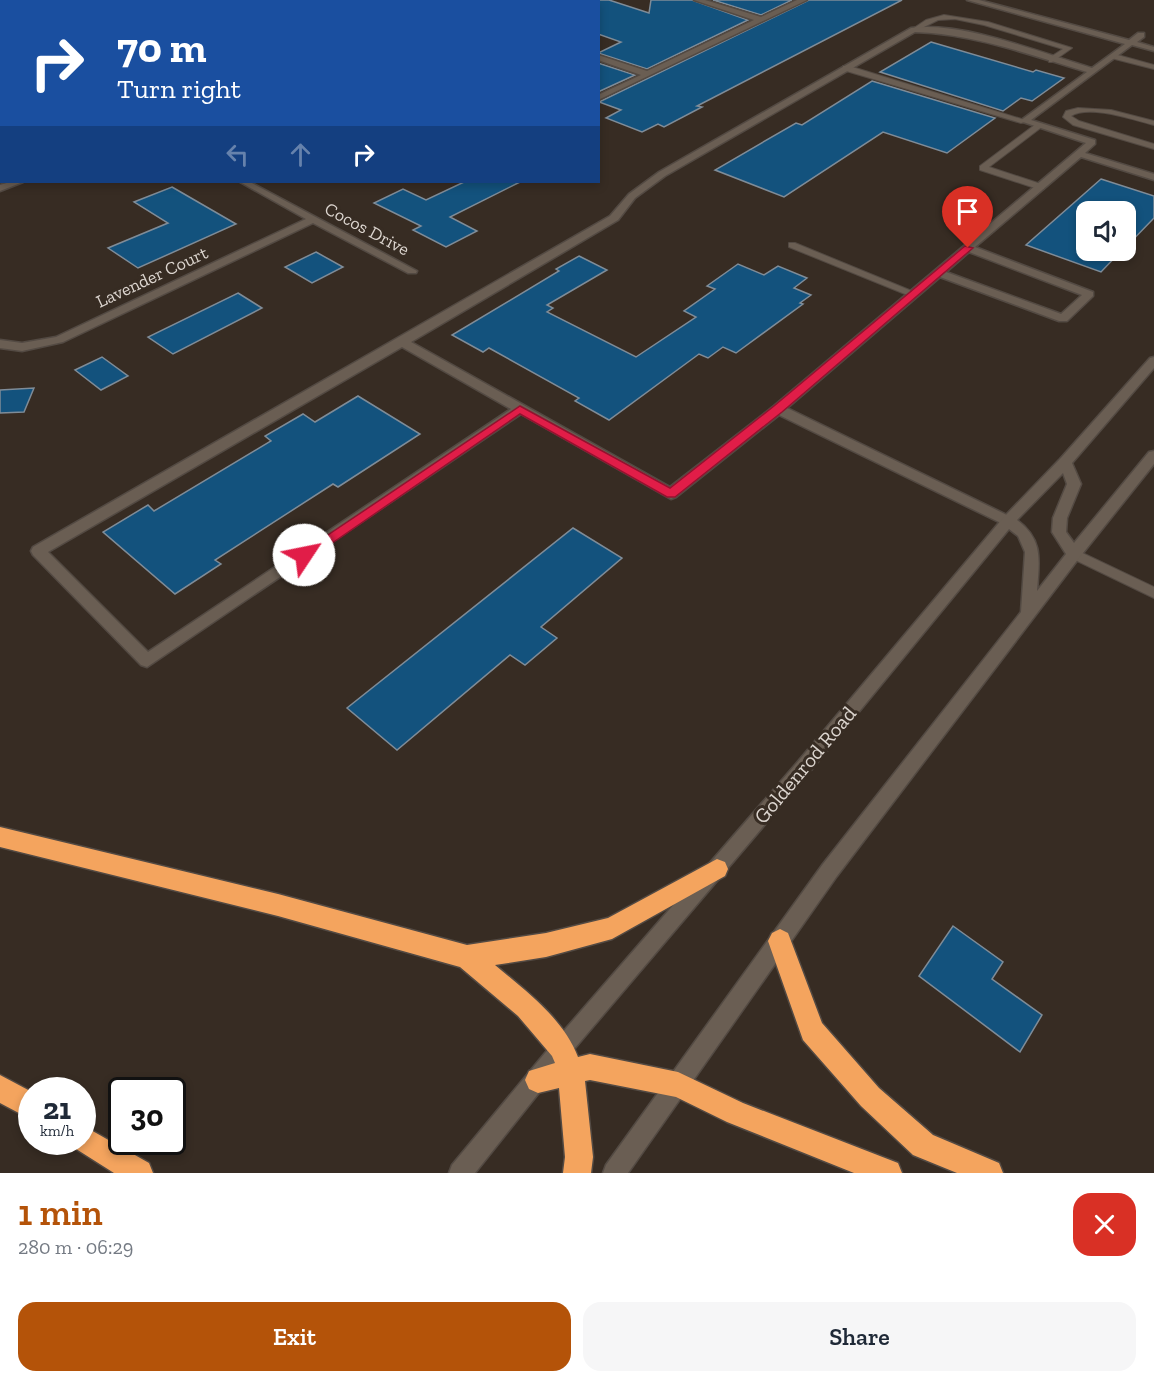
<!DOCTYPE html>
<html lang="en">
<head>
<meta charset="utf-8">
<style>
  :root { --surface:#fff; --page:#f6f6f7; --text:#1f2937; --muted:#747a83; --accent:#b45309 }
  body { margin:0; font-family:"Zilla Slab",serif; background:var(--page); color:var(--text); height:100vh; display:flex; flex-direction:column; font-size:22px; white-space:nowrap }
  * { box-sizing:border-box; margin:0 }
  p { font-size:20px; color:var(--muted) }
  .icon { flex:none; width:33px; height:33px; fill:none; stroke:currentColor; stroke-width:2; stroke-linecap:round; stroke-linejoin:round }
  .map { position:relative; height:1173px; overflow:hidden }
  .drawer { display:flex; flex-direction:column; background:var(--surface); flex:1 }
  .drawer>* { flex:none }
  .top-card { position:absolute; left:0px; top:0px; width:600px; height:183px; box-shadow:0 3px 9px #0003; background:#1a4fa0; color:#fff; overflow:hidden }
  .controls { position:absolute; left:1076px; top:201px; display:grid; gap:12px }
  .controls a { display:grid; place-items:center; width:60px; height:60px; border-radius:12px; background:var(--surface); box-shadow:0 3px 9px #0003; font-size:30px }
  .speed { position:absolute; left:18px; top:1077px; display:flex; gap:12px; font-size:30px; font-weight:700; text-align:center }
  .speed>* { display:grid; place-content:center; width:78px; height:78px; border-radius:50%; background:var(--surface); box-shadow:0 3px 9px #0003; line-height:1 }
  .speed small { font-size:15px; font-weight:400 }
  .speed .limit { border:3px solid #111; border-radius:9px; background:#fff; color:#111 }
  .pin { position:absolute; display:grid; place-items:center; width:51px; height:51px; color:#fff; margin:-62px -26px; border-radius:50% 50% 50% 0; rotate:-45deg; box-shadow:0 0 6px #0007 }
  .pin .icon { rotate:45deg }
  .me { position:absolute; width:66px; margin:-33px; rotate:56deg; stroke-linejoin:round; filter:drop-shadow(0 0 4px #0008) }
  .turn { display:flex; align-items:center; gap:21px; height:126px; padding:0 18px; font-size:27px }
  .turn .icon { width:78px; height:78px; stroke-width:2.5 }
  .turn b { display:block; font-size:42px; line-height:51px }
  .lanes { display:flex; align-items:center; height:57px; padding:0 18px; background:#0003; justify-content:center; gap:30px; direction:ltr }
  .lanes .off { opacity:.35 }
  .round { display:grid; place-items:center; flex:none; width:63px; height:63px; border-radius:18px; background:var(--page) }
  .summary { display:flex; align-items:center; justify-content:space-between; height:102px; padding:0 18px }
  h1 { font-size:36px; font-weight:600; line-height:45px; color:var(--accent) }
  .button { display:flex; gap:12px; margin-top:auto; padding:12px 18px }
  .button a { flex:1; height:69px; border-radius:18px; background:var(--accent); color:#fff; font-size:24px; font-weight:600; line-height:69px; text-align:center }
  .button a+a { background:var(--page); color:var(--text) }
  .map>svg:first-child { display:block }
  .building { fill:#13527d; stroke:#7f8c98; stroke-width:1.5 }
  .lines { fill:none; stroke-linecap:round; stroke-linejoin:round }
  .service-casing { stroke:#534a43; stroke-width:2 }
  .minor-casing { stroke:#534a43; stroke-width:3 }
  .secondary-casing { stroke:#534a43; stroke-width:3 }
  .motorway-casing { stroke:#534a43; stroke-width:3 }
  .service { fill:#6a5e53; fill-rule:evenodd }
  .minor { fill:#6a5e53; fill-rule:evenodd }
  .secondary { fill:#6a5e53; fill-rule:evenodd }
  .motorway { fill:#f4a45e; fill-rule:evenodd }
  .route { fill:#e11d48; stroke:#92132f; stroke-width:1.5 }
  .labels { text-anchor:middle; stroke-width:6; stroke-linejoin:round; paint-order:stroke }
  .far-street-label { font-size:18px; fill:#dcd5cf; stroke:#372c23 }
  .street-label { font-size:21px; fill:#dcd5cf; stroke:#372c23 }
</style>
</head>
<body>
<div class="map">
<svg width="1154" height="1173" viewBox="0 0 1154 1173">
  <rect width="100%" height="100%" fill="#372c23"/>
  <!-- building -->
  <g class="building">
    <polygon points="598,0 609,0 649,13 651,0 692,0 748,20 647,69 598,53 621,42 598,34"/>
    <polygon points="713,0 792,0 761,15"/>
    <polygon points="809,0 902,0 697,106 702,107 664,127 658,124 642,132 606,118 621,110 599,102"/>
    <polygon points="931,42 1033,72 1036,70 1064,78 1032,101 1021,98 1003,111 880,72"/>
    <polygon points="598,63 635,75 598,92"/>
    <polygon points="872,81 995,118 947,153 883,132 784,197 715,170 796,123 802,125"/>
    <polygon points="1101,179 1154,196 1154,218 1125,248 1125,212 1086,212 1086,250 1122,250 1101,272 1026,245"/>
    <polygon points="464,182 520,182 450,217 477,231 446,247 413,230 421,226 374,203 403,189 426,200"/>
    <polygon points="172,187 236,224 138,268 108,248 168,223 134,202"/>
    <polygon points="316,252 343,267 312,283 285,267"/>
    <polygon points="579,256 607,270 547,305 553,308 547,312 636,357 696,317 684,311 715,289 707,286 738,264 764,275 778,266 807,278 794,288 811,295 800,303 803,304 736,353 723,347 708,358 699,354 609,420 575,401 579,398 489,348 483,352 452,335 559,271 556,269"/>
    <polygon points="238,293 262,308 173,354 148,337"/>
    <polygon points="102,357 128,376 101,390 75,370"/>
    <polygon points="34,388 24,412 0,413 0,390"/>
    <polygon points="358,396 420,434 338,487 333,484 215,560 221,564 175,594 103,532 148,505 154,511 271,441 265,436 303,414 315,422"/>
    <polygon points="573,528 622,558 541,627 557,638 525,665 510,655 397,750 347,708"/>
    <polygon points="953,926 1003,962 992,979 1042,1015 1020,1052 919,976"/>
  </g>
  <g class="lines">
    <!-- service casing -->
    <g class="service-casing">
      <g id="service">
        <polygon points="944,15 988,22 1072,48 1052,62 1049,62 1049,58 1063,49 984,25 955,19 938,20 916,31 911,30 926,20"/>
        <polygon points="1114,54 1154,65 1154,69 1111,58 1111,54"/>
        <polygon points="843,66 849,66 1028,121 1021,123 843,70"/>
        <path d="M1078 108 1111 110 1154 121V125C1134 120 1089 104 1071 116L1079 121 1154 144V149L1073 125 1063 117 1066 111Z"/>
        <polygon points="1036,124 1043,126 989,167 1044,185 1044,189 1038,189 980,170 980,166"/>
        <polygon points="789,243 795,243 919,294 914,297 910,296 789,247"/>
        <polygon points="1074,549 1154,587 1154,598 1069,557 1067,554"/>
      </g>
    </g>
    <!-- minor casing -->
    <g class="minor-casing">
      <g id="minor">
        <polygon points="201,0 211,0 199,2"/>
        <polygon points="694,0 705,0 761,17 797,0 807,0 598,100 598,95 641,75 598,60 598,55 647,71 754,20"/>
        <path d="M967 0H979L1129 40 1138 33H1144V37L1137 42 1154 47V51L1132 45 1031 120 1095 140V144L1085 153 1154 174V180L1081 157 975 247 1093 292V296L1067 321H1059L940 277 787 408 1013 518 1015 521 1013 524H1003L779 415 676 497 671 499 521 414 147 667 141 665 33 555 31 551 33 547 610 216 629 194 659 172 911 28C964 21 1040 53 1092 68L1125 44ZM915 32C975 34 1030 55 1087 72L1020 121 1086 143 774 406 670 487 411 342 618 220 635 198 665 176ZM969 252 1082 295 1061 314 946 272ZM402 347 511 409 148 652 48 552Z"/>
        <rect x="0" y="52" width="2" height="4"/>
        <polygon points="10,182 23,182 0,191 0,185"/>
        <polygon points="240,182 250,182 417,271 416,273 408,273 313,223 63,342 22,351 0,348 0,340 22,343 56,337 306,219"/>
      </g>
    </g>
    <!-- secondary casing -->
    <g class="secondary-casing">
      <path id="secondary" d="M1154 357V368L1072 463 1081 484 1067 518 1066 532 1074 543 1149 452 1154 451V464L1079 558 837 876 628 1173H603L606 1165 823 864 1021 612 1025 552 1018 536 1009 529 807 775 569 1055 475 1173H449L452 1165 555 1041 795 765 1003 518 1060 459 1150 358ZM1063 473 1067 484 1053 518 1052 532 1066 554 1037 591C1039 561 1044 540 1017 520Z"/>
    </g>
    <!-- motorway casing -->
    <g class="motorway-casing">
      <g id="motorway">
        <path d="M0 827 278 894 467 945 546 933 608 918 717 859 725 862 728 869 725 876 612 939 546 957 495 965C526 991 563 1018 578 1057L590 1054 678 1072 743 1103 898 1163 902 1173H854L727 1122 676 1097 590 1080 585 1081 593 1157 591 1173H563L565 1157 559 1088 538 1093 529 1089 525 1080 529 1071 555 1063 552 1056 518 1016 460 967 278 916 0 847Z"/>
        <polygon points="780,929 788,933 822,1023 879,1088 933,1135 999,1163 1003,1173 957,1173 913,1155 861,1106 803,1040 768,941 772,933"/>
        <polygon points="0,1075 32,1092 32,1120 0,1103"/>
        <polygon points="82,1125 149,1163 153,1173 114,1173 73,1147 70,1142 82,1142"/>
      </g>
    </g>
    <!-- service -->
    <use href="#service" class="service"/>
    <!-- minor -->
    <use href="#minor" class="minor"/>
    <!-- secondary -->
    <use href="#secondary" class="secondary"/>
    <!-- motorway -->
    <use href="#motorway" class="motorway"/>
  </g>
  <!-- route -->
  <polygon class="route" points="965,246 973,248 782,412 675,497 667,497 520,414 309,559 304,560 298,555 520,406 670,488 774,406"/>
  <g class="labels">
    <!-- far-street labels -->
    <g class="far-street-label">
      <text transform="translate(367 229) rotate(28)" y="6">Cocos Drive</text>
      <text transform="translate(152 277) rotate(-25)" y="6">Lavender Court</text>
    </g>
    <!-- street labels -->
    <g class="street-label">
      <text transform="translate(805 765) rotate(-50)" y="7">Goldenrod Road</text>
    </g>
  </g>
</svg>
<div class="controls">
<a><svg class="icon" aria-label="sound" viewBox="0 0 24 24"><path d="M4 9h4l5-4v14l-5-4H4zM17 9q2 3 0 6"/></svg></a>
</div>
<div class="speed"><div>21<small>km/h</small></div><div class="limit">30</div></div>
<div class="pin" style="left:968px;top:248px;background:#d93025"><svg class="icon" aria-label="arrive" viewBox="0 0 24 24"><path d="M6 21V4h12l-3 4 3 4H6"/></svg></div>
<svg class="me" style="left:304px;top:555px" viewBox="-20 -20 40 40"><circle r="19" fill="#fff"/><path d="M0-13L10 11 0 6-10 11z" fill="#e11d48"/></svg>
<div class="top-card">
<div class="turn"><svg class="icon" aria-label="right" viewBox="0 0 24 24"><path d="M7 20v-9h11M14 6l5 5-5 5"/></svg><div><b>70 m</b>Turn right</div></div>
<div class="lanes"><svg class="icon off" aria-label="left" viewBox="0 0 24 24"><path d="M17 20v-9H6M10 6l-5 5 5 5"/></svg><svg class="icon off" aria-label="ahead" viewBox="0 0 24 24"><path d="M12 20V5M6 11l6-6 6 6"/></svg><svg class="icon" aria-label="right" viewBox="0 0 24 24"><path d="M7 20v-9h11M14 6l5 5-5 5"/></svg></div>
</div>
</div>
<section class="drawer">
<div class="summary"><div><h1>1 min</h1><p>280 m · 06:29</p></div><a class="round" style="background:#d93025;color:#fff"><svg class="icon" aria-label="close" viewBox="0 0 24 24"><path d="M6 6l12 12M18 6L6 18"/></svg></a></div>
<div class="button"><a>Exit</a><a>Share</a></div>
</section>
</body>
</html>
